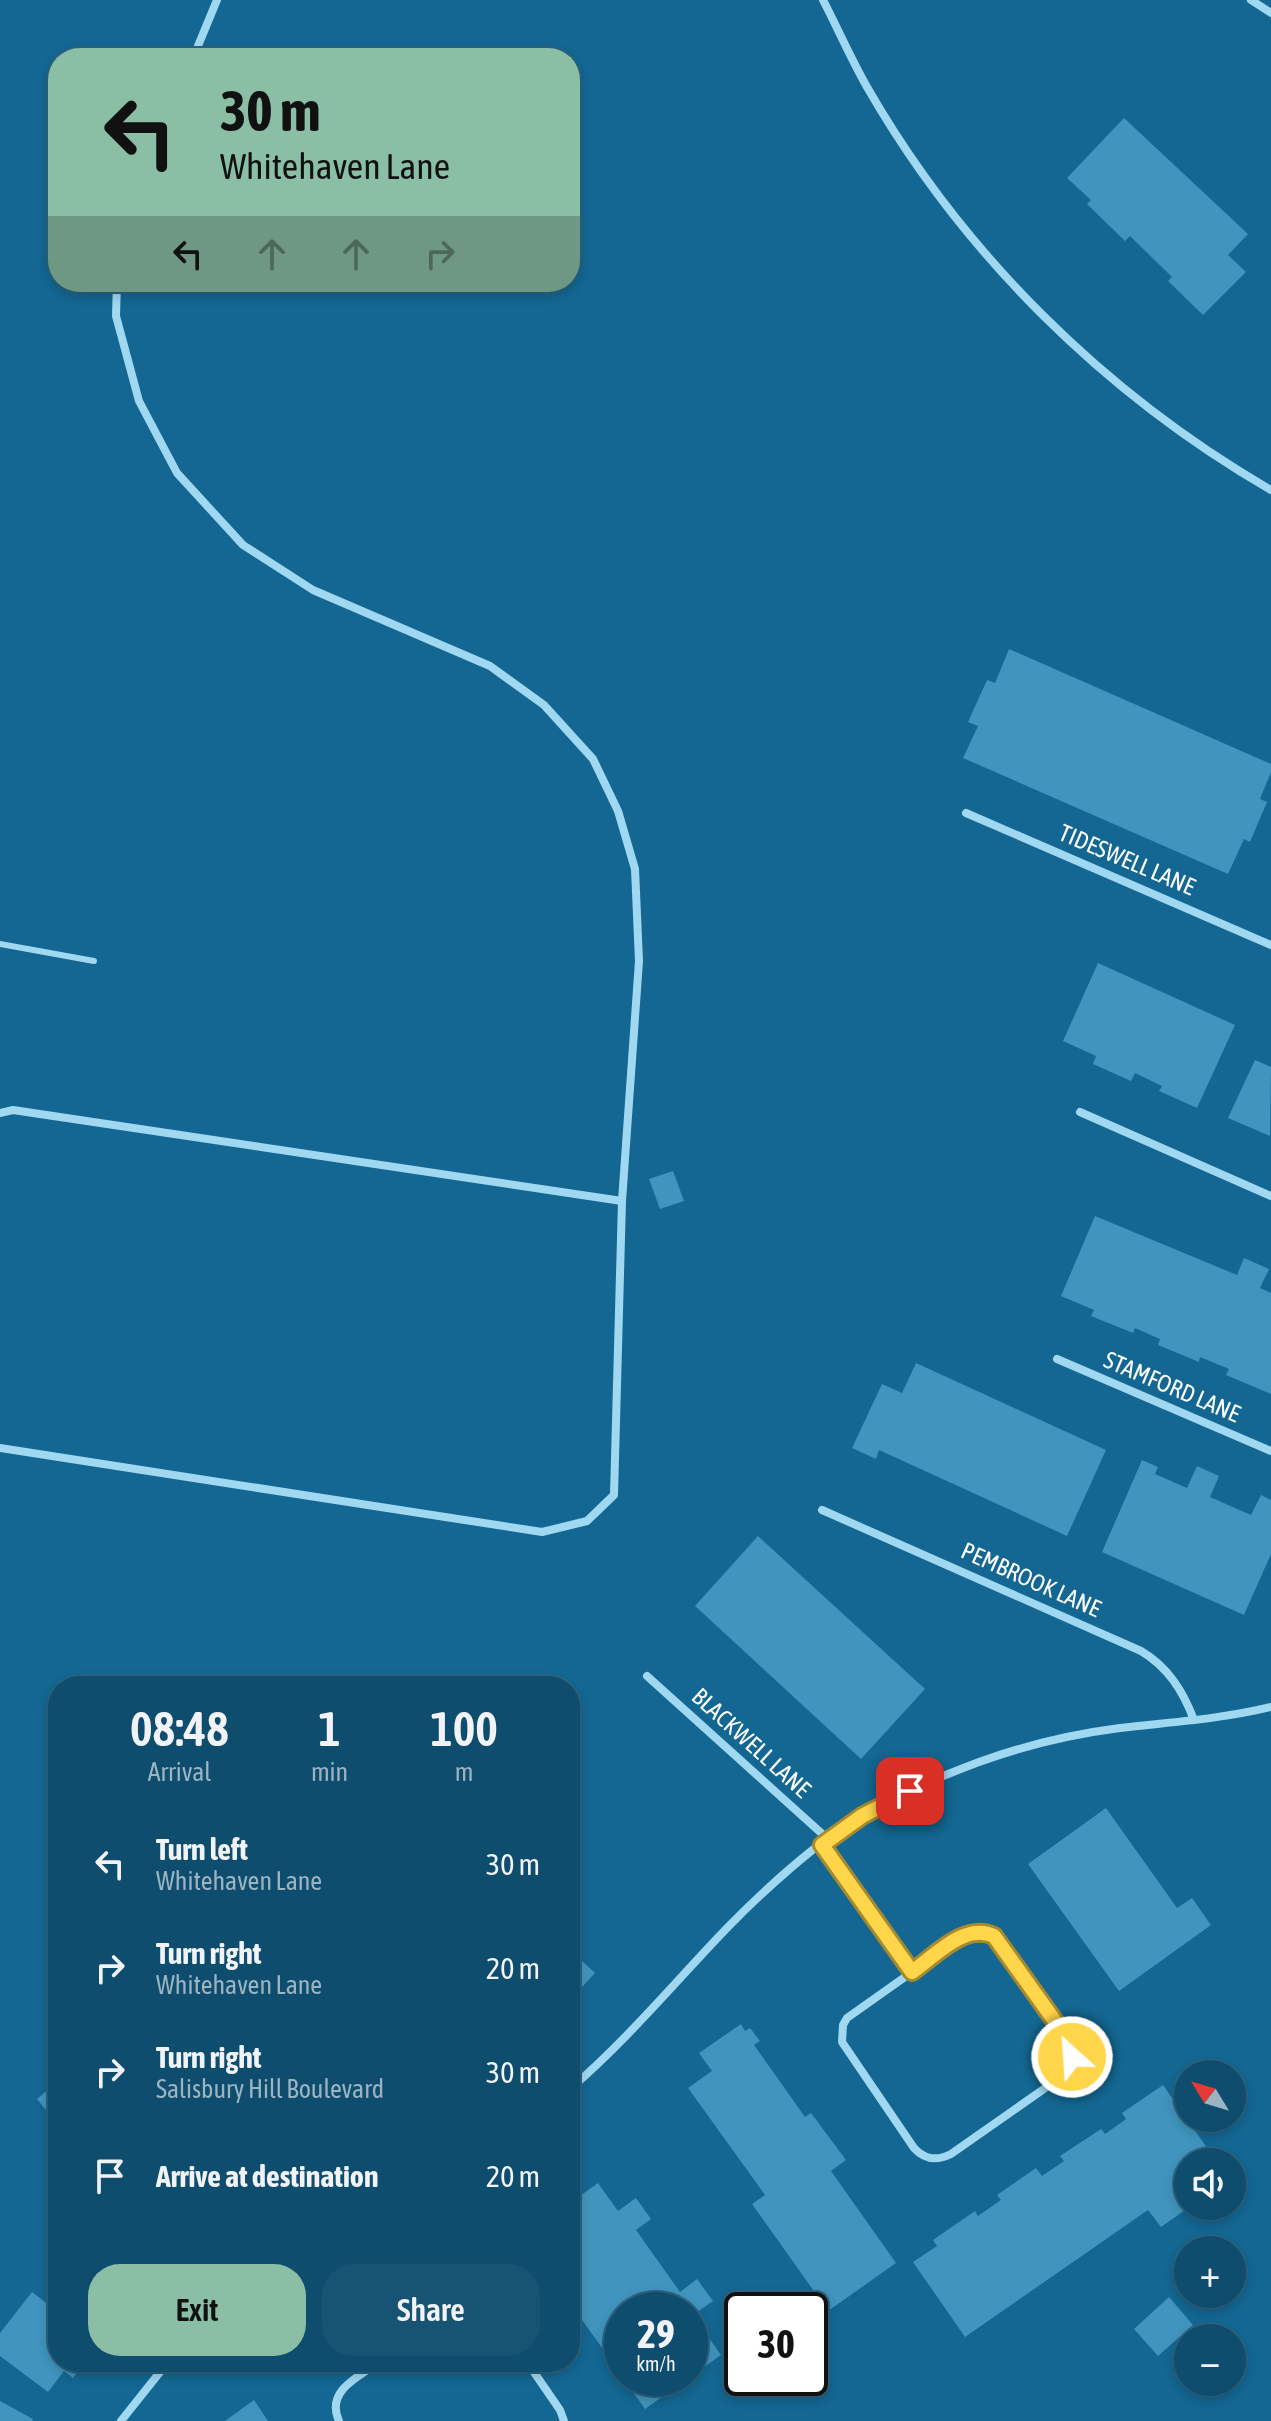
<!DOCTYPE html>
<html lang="en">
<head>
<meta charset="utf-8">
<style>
  :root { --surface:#0e4d6e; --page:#175473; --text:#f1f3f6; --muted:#9bb4c2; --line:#2e6481; --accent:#8abfa5 }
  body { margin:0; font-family:"Asap Condensed",sans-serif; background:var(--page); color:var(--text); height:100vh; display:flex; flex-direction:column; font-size:30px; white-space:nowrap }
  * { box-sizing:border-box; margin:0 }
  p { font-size:26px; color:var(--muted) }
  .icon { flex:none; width:44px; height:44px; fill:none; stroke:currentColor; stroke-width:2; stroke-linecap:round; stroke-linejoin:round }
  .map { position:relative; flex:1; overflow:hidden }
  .panel { position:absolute; left:48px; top:1676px; width:532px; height:696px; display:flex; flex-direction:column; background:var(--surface); border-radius:32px; box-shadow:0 4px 12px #0003,0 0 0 2px var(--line) }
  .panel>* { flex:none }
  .top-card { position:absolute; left:48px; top:48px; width:532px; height:244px; border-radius:32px; box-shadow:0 4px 12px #0003,0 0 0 2px var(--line); background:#8abfa5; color:#111; overflow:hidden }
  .needle { width:52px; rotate:308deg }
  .controls { position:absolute; left:1174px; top:2060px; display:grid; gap:16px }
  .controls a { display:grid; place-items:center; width:72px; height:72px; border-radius:50%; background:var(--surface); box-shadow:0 4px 12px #0003,0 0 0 2px var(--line); font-size:40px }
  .speed { position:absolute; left:604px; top:2292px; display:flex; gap:16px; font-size:40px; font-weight:700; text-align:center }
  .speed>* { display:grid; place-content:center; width:104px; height:104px; border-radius:50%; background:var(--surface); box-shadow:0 4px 12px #0003,0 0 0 2px var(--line); line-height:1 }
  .speed small { font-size:20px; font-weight:400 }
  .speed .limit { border:4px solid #111; border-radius:12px; background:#fff; color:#111 }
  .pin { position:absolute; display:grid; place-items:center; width:68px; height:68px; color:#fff; margin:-34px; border-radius:16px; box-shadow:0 4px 12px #0006 }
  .me { position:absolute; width:88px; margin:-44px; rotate:334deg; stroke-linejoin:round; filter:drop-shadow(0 0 6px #0008) }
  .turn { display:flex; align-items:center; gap:28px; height:168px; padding:0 40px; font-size:36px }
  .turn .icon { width:104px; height:104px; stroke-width:2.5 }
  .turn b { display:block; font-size:56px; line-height:68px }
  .lanes { display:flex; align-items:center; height:76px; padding:0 40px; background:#0003; justify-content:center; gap:40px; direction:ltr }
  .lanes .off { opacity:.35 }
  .eta { display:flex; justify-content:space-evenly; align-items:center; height:136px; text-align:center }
  .eta b { font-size:48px; font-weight:600; line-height:56px }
  .primary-button { display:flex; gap:16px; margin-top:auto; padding:16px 40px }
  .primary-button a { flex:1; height:92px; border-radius:32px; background:var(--accent); color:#111; font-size:32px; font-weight:600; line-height:92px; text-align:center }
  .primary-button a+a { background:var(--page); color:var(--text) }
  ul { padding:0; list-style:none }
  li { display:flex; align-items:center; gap:24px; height:104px; padding:0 40px }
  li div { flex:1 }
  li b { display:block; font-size:30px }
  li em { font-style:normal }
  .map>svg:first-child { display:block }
  .building { fill:#4094bd }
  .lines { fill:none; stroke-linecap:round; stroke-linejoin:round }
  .service { stroke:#a0d8f2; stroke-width:6 }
  .minor { stroke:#a0d8f2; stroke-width:8 }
  .route-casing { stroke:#a68a30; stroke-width:20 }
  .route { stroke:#ffd54a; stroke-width:14 }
  .labels { text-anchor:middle; stroke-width:8; stroke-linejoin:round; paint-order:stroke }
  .street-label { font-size:24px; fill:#fff; stroke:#136792 }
</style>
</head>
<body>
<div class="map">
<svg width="1271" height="2421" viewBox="0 0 1271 2421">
  <rect width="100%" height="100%" fill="#136792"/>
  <!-- building -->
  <g class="building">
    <polygon points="1124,118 1248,234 1228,255 1246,272 1203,315 1168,281 1172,277 1130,236 1125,241 1087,204 1091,200 1067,178"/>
    <polygon points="1009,649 1271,764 1271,772 1260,799 1267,802 1250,842 1244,839 1228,874 963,758 978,726 968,722 987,680 995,683"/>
    <polygon points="1098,963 1235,1025 1197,1108 1159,1091 1162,1086 1135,1073 1131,1081 1093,1064 1096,1056 1063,1041"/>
    <polygon points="1255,1060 1271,1067 1270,1136 1228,1118"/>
    <polygon points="673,1171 684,1201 660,1209 649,1179"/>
    <polygon points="1095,1216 1237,1275 1244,1258 1269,1269 1260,1288 1271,1293 1271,1394 1226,1375 1229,1369 1200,1357 1199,1362 1158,1345 1160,1339 1135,1328 1133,1333 1091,1316 1094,1310 1061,1296"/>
    <polygon points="916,1363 1106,1450 1067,1536 879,1450 876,1459 852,1448 882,1384 902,1393"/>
    <polygon points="1142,1460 1158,1467 1155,1474 1187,1488 1197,1466 1219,1476 1210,1497 1251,1515 1261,1495 1271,1500 1271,1554 1244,1615 1102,1552"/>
    <polygon points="758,1536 925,1689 861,1759 695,1606"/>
    <polygon points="1106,1808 1177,1908 1192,1898 1211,1925 1119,1991 1028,1864"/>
    <polygon points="570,1950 595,1973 570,2000"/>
    <polygon points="741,2024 745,2031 750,2028 760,2041 754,2045 805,2117 811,2113 846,2160 831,2171 896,2263 828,2311 752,2204 765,2195 688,2088 712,2071 699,2053"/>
    <polygon points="58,2081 58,2125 37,2099"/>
    <polygon points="1163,2085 1217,2162 1188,2162 1188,2184 1177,2191 1188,2208 1161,2227 1148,2210 965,2337 913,2262 937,2246 933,2240 975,2211 978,2216 1001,2200 997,2195 1036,2168 1042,2176 1064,2161 1060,2156 1101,2129 1105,2134 1126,2119 1122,2113"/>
    <polygon points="598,2183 618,2211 636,2198 651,2219 636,2230 680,2292 697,2279 713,2301 693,2315 721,2355 690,2377 690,2310 622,2310 622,2376 570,2303 570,2188 577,2198"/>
    <polygon points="32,2292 58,2312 58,2362 85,2362 73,2378 64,2371 48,2392 0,2356 0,2333"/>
    <polygon points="1169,2297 1193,2325 1158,2356 1134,2329"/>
    <polygon points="623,2378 689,2378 645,2409"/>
    <polygon points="254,2400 268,2421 225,2421"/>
    <polygon points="0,2401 33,2419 32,2421 0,2421"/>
  </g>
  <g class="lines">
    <!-- service -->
    <polyline class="service" points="0,944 94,961"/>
    <!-- minor -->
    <g class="minor">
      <path d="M823 0C838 29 851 59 867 87 963 254 1105 394 1271 490"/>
      <polyline points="1251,0 1271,13"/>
      <polyline points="193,58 217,0"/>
      <polyline points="966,813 1271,945"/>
      <polyline points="1080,1112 1271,1196"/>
      <polyline points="0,1113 13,1110 622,1201"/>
      <polyline points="1057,1359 1271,1451"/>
      <polyline points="0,1448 542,1532 587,1521 614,1495 622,1201 639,961 635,869 618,811 593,759 544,705 490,666 313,590 243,545 177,473 139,401 116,316 117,282"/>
      <path d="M822 1510 1141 1651C1168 1667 1183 1691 1194 1720"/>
      <polyline points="647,1676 829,1840"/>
      <path d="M822 1845 912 1972 847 2018 843 2025 842 2042 914 2148C925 2160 937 2161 951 2154L1061 2077 1071 2065V2048L994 1936 978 1931 970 1932 912 1972"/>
      <path d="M570 2089C627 2040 675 1982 727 1928 764 1890 817 1842 862 1815 898 1794 939 1777 979 1762 1023 1746 1073 1734 1120 1728 1171 1722 1222 1719 1271 1707"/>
      <polyline points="527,2362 560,2410 564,2421"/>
      <polyline points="121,2421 168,2362"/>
      <path d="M339 2421C325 2391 359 2376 380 2362"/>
    </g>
  </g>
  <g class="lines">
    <!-- route casing -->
    <g class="route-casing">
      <path id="route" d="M910 1791 862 1816 822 1845 912 1972C935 1956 965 1922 994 1936L1069 2041 1072 2057"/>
    </g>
    <!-- route -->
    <use href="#route" class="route"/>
  </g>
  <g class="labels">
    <!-- street labels -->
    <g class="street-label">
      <text transform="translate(1127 860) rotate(23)" y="8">TIDESWELL LANE</text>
      <text transform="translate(1172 1387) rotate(23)" y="8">STAMFORD LANE</text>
      <text transform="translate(1031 1580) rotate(24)" y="8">PEMBROOK LANE</text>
      <text transform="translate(751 1743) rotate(42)" y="8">BLACKWELL LANE</text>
    </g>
  </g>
</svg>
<div class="controls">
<a><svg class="needle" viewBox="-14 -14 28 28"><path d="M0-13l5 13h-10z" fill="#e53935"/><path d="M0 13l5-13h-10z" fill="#9bb4c2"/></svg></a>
<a><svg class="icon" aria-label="sound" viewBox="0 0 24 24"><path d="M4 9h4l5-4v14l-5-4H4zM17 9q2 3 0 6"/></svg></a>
<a>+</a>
<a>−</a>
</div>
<div class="speed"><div>29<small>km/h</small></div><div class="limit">30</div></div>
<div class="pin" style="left:910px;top:1791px;background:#d93025"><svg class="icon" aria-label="arrive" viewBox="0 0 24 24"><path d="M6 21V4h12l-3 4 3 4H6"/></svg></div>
<svg class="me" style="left:1072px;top:2057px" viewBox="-20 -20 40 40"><circle r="17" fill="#ffd54a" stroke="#fff" stroke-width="3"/><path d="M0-11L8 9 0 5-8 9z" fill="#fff"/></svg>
<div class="top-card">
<div class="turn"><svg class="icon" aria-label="left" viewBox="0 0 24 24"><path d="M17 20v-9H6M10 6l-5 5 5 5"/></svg><div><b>30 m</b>Whitehaven Lane</div></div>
<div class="lanes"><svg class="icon" aria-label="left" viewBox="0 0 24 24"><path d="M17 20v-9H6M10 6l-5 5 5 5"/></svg><svg class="icon off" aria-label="ahead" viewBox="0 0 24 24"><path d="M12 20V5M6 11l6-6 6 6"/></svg><svg class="icon off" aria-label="ahead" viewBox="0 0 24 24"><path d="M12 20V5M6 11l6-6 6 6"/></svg><svg class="icon off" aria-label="right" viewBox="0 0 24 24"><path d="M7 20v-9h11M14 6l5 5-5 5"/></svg></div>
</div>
<section class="panel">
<div class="eta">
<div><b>08:48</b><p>Arrival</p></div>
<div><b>1</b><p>min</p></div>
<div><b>100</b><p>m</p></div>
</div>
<ul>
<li><svg class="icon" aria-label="left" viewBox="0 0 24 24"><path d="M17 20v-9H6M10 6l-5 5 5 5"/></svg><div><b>Turn left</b><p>Whitehaven Lane</p></div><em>30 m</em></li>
<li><svg class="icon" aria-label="right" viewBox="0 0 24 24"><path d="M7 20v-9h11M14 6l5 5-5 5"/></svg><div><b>Turn right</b><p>Whitehaven Lane</p></div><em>20 m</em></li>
<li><svg class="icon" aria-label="right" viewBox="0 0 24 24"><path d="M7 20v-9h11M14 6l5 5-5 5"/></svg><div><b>Turn right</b><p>Salisbury Hill Boulevard</p></div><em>30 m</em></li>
<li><svg class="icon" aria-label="arrive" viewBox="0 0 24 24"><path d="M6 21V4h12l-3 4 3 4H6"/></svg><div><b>Arrive at destination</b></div><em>20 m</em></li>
</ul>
<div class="primary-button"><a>Exit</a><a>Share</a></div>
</section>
</div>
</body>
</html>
